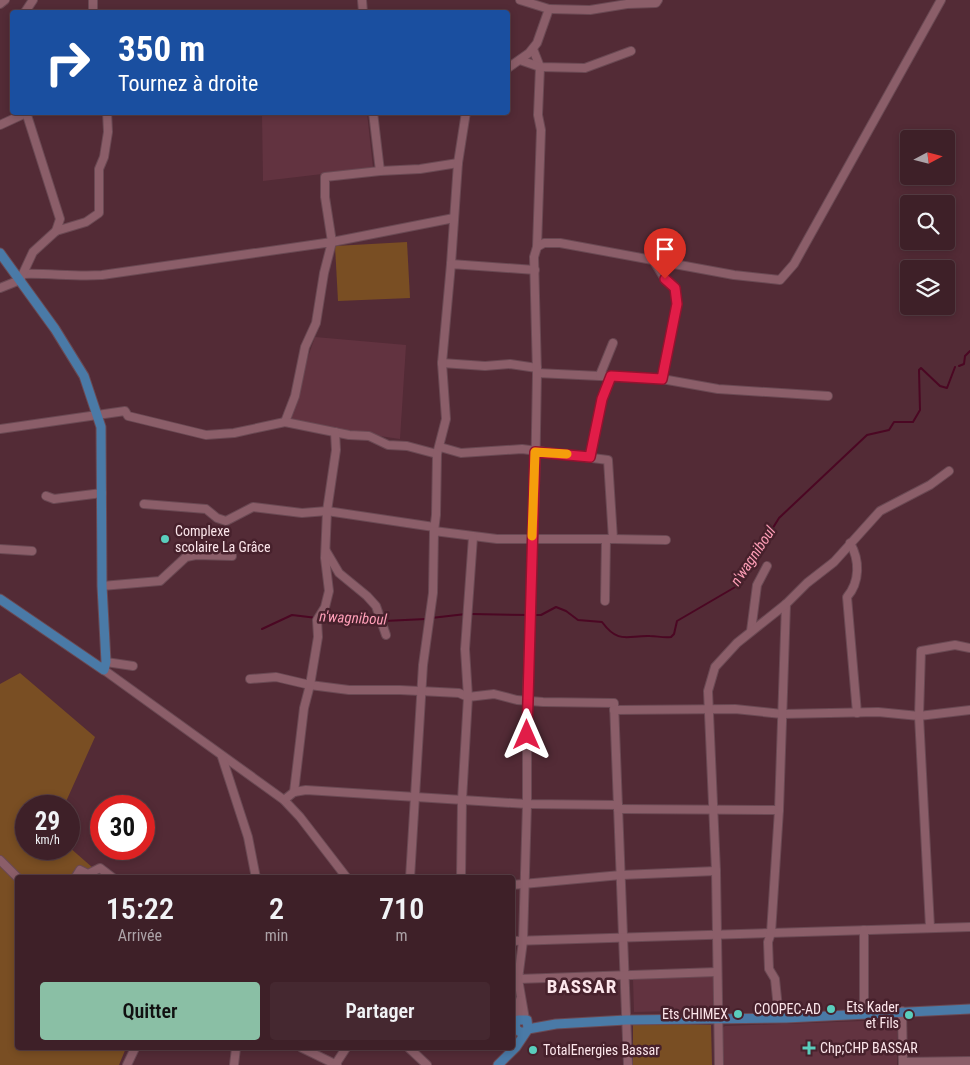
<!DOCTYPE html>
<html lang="fr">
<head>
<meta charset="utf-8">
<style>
  :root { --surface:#3e2028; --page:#452830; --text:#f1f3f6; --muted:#ada3a8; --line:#573e45; --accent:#8abfa5 }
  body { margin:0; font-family:"Roboto Condensed",sans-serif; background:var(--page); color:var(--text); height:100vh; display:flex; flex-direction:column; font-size:19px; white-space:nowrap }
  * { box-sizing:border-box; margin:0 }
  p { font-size:16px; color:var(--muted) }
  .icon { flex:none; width:28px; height:28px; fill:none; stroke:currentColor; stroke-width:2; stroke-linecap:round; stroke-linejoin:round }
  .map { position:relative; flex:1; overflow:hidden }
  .panel { position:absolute; left:15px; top:875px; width:500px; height:175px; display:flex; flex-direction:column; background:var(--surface); border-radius:5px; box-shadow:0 2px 8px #0003,0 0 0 1px var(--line) }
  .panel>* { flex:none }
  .banner { position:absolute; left:10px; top:10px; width:500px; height:105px; border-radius:5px; box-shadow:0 2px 8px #0003,0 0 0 1px var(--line); background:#1a4fa0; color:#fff; overflow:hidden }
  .needle { width:32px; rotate:83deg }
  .controls { position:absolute; left:900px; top:130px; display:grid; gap:10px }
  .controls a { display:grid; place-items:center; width:55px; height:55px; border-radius:5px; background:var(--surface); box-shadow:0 2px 8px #0003,0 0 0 1px var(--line); font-size:25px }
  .speed { position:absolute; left:15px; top:795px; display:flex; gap:10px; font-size:25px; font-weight:700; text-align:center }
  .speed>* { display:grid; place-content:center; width:65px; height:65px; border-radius:50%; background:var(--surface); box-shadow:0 2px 8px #0003,0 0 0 1px var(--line); line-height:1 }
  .speed small { font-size:12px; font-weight:400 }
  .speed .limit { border:8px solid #d22; background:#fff; color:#111 }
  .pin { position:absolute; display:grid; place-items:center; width:42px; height:42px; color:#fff; margin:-51px -21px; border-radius:50% 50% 50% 0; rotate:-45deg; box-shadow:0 0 5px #0007 }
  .pin .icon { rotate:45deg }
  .me { position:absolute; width:55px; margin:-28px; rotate:0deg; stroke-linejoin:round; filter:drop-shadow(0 0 4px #0008) }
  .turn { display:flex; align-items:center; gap:18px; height:105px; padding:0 25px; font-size:22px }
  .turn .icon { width:65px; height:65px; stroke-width:2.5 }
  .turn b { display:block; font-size:35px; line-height:42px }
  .eta { display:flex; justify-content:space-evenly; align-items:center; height:85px; text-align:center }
  .eta b { font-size:30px; font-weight:600; line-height:35px }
  .primary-button { display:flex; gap:10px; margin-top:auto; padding:10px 25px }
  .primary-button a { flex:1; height:58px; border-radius:5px; background:var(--accent); color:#111; font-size:20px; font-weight:600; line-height:58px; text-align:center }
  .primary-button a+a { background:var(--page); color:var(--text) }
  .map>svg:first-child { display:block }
  .built { fill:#623340 }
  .green { fill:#794e23 }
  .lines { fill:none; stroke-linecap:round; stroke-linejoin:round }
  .stream { stroke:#4b0723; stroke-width:2 }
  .minor-casing { stroke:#6a4953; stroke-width:10 }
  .major-casing { stroke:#6a4953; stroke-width:11 }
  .minor { stroke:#8b5e69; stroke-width:8 }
  .major { stroke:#4a7aa7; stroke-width:9 }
  .route-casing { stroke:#92132f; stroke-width:12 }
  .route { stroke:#e11d48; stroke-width:9 }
  .slow { stroke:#f59e0b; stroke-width:9 }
  .poi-dot { fill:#5acebd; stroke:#47212c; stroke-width:2 }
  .labels { text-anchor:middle; stroke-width:5; stroke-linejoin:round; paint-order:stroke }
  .poi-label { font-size:14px; fill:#fce6eb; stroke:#47212c; text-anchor:start }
  .water-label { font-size:15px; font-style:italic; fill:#ff9fb8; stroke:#47212c }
  .district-label { font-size:19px; font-weight:bold; letter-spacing:1px; fill:#fce6eb; stroke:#47212c }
</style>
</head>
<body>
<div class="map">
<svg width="970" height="1065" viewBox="0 0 970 1065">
  <rect width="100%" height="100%" fill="#532b36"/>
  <!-- built -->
  <g class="built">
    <polygon points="262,113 367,113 373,168 263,181"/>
    <polygon points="315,337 406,345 400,439 285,422"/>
    <polygon points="713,975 714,1010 634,1012 633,978"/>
    <polygon points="890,1020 897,1026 897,1065 721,1065 720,1030 725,1026"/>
  </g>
  <!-- green -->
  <g class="green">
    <polygon points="407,242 410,298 338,301 335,246"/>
    <polygon points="20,673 95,737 64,806 26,806 26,849 69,847 93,868 96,877 18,878 18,1048 126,1048 119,1065 0,1065 0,684"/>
    <polygon points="633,1023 711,1025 712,1065 633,1065"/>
  </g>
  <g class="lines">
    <!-- stream -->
    <g class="stream">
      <polyline points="959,366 964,364 965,356 970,351"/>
      <polyline points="471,614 529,615"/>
      <path d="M533 615H541L556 607 566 611 578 620 602 622C619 645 628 635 650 636 657 636 663 638 671 637L674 634 677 621 737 586 779 518 867 435 889 430 894 422H913L920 410 919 370 921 368 940 386 947 388 955 367"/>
      <polyline points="321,618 379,621"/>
      <polyline points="431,618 466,614"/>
      <polyline points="384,621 426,619"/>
      <polyline points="262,629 292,615 317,618"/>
    </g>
    <!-- minor casing -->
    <g class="minor-casing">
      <g id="minor">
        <polyline points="362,0 363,12"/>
        <polyline points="0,4 5,0"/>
        <polyline points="549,9 590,10 627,4 656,3 658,0"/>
        <polyline points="25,12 33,0"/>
        <polyline points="93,12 93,0"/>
        <polyline points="533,49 540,67 538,115 541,130 537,247"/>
        <polyline points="520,60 540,67 585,68 631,51"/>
        <polyline points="508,68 529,53 537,43 549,9 520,0"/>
        <polyline points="373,112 380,171 420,169 458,163"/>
        <polyline points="0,125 26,113"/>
        <polyline points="380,171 325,177 325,197 332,242 454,218"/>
        <polyline points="56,231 86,222 99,213 99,169 104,157 108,132 107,112"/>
        <polyline points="652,258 665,279 675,288 677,304 662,379"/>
        <polyline points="451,264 458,163 466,112"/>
        <path d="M23 274C49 273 76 277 102 275L332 242 324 273 316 323 305 347 295 396 285 422"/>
        <polyline points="0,288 20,280 33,252 56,231 60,219 26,112"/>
        <polyline points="442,363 485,366 510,364 537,368"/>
        <polyline points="537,373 662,379 718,389 828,396"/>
        <polyline points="600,375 613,343"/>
        <polyline points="0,429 125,411 128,416 206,435 234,433 285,422 349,435 369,436 388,445 407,446 437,454"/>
        <polyline points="590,457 602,399 611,376"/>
        <polyline points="46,496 54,499 102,493"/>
        <polyline points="144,504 206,509 217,518 226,521 253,507 302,513 327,511 434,527"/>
        <polyline points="434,531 436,515 437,454 446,419 442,363 451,264 535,270"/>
        <polyline points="613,539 666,540"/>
        <path d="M850 543C860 560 860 582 847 597L857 713"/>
        <polyline points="0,549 32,551"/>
        <polyline points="326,551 339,573 367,596 376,606 386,635"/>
        <polyline points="102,586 160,581 186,557 196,555 232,556"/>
        <polyline points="605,601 606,539"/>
        <polyline points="751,631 757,585 767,566"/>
        <polyline points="106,662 133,666"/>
        <polyline points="104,670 284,800 300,817 347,878"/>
        <polyline points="250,679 276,677 310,685 349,690 400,690 459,693 468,697 494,694 517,700 543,702 614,703 628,1065"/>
        <polyline points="614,710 735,709 782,714 878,712 919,716 970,710"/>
        <polyline points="222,757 248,837 256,878"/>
        <polyline points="294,792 304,708 310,685 318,637 317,620 325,607 329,591 325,558 327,511 336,450 335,432"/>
        <polyline points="284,800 294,792 306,790 527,804 618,805"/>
        <polyline points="618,809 779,810"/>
        <polyline points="0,860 18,878"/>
        <polyline points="75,878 80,870 88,874 100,868 113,878"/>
        <polyline points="410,878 423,665 433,593 434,531 497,539 613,539 608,460 522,449 461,453 440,447"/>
        <polyline points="461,878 462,800 468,697 465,649 473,537"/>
        <polyline points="512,885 621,875 716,871"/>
        <polyline points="930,927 919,716 921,651 955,645 970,648"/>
        <polyline points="512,941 970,927"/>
        <polyline points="717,972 518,979 523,941 527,804 527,700 535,487 537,373 534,257 537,247 544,243 560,243 734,275 780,280 794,264 941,0"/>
        <polyline points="512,975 518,979 525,1019"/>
        <polyline points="902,1011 903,1065"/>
        <polyline points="864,1013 864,930"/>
        <polyline points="779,1018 775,979 769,969 768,942 771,933 779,810 786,604"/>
        <polyline points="516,1021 520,1000"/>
        <polyline points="302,1048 337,1065"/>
        <polyline points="409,1048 427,1065"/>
        <polyline points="903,1062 970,1061"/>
        <polyline points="127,1065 135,1048"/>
        <polyline points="234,1065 236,1048"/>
        <polyline points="335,1065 346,1048"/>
        <polyline points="719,1065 716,871 708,691 715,667 737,643 786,604 807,583 834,562 880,511 930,485 949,471"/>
      </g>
    </g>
    <!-- major casing -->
    <g class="major-casing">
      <g id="major">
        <polyline points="0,253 55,329 84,376 101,427 102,586 106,662 104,670 0,599"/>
        <polyline points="528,1029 556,1024 626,1020 786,1018 970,1009"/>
        <polyline points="498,1065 516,1047 528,1029 527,1020 518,1020 515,1024 516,1029 520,1032 526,1032"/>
      </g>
    </g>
    <!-- minor -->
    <use href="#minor" class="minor"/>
    <!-- major -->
    <use href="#major" class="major"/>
  </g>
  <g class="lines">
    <!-- route casing -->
    <g class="route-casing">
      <polyline id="route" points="527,735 535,452 590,457 602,399 611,376 662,379 677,304 675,288 665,279"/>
    </g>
    <!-- route -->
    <use href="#route" class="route"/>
    <!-- slow -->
    <polyline class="slow" points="532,536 535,452 567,454"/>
  </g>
  <!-- markers -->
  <g class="poi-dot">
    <circle cx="165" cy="539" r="5"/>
    <circle cx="831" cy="1009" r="5"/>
    <circle cx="738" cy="1014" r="5"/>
    <circle cx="909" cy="1015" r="5"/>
    <path d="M806.5 1040.5h5v5h5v5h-5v5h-5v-5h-5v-5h5z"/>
    <circle cx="533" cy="1050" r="5"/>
  </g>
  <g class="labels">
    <!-- poi labels -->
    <g class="poi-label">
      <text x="175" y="536">Complexe<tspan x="175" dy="16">scolaire La Grâce</tspan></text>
      <text x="899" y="1012" text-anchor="end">Ets Kader<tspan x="899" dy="16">et Fils</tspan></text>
      <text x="821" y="1014" text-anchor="end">COOPEC-AD</text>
      <text x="728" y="1019" text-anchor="end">Ets CHIMEX</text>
      <text x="820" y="1053">Chp;CHP BASSAR</text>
      <text x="543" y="1055">TotalEnergies Bassar</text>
    </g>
    <!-- water labels -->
    <g class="water-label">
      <text transform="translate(753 556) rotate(-56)" y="5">n'wagniboul</text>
      <text transform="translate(353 618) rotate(3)" y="5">n'wagniboul</text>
    </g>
    <!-- district labels -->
    <g class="district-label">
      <text x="582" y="993">BASSAR</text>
    </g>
  </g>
</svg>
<div class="controls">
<a><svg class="needle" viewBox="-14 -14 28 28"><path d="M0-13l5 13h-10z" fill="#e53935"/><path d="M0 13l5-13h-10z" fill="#ada3a8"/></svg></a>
<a><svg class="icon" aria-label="search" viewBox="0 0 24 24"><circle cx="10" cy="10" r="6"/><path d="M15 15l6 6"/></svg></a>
<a><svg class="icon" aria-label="layers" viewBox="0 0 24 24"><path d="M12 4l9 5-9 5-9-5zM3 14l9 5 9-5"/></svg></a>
</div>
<div class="speed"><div>29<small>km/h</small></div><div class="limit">30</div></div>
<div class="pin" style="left:665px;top:279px;background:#d93025"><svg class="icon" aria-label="arrive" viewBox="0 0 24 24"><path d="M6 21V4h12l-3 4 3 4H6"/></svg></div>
<svg class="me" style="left:527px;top:735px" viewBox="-20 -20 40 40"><path d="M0-17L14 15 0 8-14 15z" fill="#e11d48" stroke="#fff" stroke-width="4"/></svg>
<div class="banner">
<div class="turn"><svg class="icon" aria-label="right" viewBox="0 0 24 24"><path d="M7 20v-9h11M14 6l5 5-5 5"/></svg><div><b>350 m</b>Tournez à droite</div></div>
</div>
<section class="panel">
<div class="eta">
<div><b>15:22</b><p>Arrivée</p></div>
<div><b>2</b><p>min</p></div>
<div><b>710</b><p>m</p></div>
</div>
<div class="primary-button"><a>Quitter</a><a>Partager</a></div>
</section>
</div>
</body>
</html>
